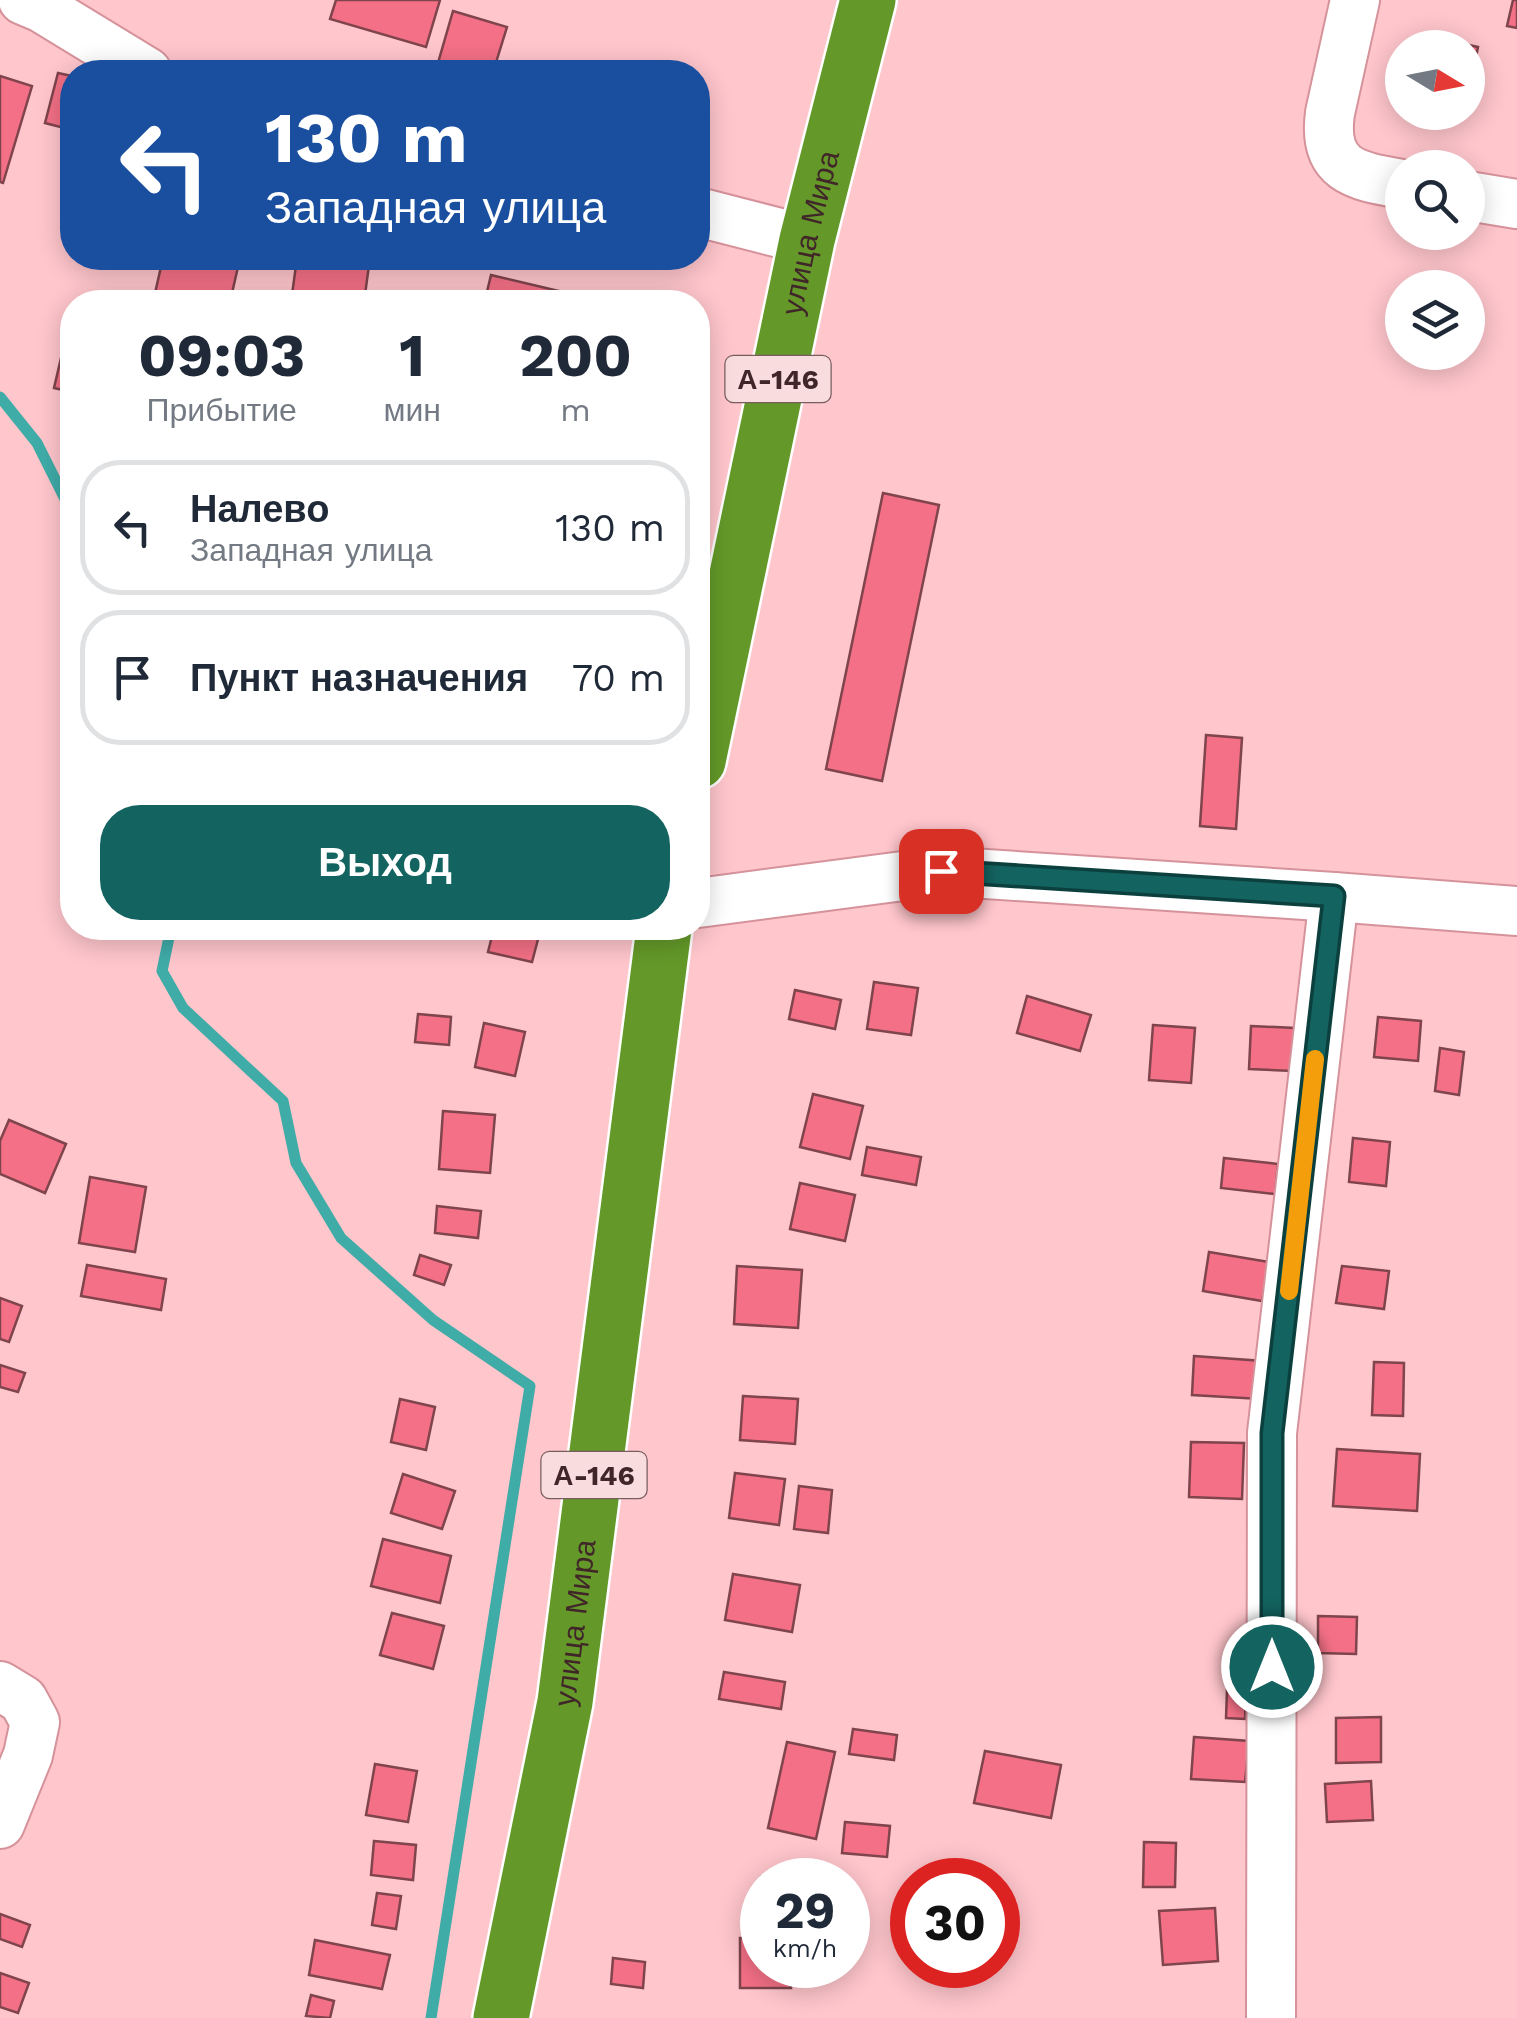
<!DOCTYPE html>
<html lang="ru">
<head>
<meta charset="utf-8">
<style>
  :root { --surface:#fff; --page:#f6f6f7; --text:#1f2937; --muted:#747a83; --line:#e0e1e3; --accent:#136360 }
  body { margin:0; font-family:"Work Sans",sans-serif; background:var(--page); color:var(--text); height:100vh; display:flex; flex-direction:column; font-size:38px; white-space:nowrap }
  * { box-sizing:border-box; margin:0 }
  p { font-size:32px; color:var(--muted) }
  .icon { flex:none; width:55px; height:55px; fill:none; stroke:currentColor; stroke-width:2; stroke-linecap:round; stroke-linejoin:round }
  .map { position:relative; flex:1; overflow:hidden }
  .sheet { position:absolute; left:60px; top:290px; width:650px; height:650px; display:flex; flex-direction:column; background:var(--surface); border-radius:40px; box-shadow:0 5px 25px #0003 }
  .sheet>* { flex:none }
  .banner { position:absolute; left:60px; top:60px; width:650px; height:210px; border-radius:40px; box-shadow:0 5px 25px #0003; background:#1a4fa0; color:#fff; overflow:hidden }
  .needle { width:65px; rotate:100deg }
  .tools { position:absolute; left:1385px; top:30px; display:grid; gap:20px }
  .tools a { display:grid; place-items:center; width:100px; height:100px; border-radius:50%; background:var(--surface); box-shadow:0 5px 25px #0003; font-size:50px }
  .speed { position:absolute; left:740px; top:1858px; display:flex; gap:20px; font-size:50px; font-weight:700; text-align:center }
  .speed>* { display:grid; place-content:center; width:130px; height:130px; border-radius:50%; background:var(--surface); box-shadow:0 5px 25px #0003; line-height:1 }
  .speed small { font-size:25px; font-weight:400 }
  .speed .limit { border:15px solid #d22; background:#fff; color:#111 }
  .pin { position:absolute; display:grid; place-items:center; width:85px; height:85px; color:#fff; margin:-42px; border-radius:20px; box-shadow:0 5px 15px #0006 }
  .me { position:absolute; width:110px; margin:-55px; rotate:0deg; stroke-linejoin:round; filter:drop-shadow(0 0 8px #0008) }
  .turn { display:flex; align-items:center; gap:35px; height:210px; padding:0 40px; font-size:45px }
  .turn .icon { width:130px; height:130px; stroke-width:2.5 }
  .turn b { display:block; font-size:70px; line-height:85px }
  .eta { display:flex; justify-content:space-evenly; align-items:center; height:170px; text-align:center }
  .eta b { font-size:60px; font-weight:700; line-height:70px }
  .button { display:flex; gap:20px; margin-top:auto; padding:20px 40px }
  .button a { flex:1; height:115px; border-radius:40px; background:var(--accent); color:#fff; font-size:40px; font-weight:700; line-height:115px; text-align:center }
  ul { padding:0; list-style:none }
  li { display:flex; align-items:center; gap:30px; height:135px; margin:0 20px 15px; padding:0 20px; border:5px solid var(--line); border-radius:40px }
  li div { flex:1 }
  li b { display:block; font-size:38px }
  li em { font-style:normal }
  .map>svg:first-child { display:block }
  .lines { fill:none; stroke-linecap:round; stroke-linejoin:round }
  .stream { stroke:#3faca8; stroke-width:11 }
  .building { fill:#f47086; stroke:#7f444c; stroke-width:2.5 }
  .minor-casing { stroke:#d6929a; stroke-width:52 }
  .highway-casing { stroke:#fff; stroke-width:60 }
  .minor { stroke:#fff; stroke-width:48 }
  .highway { stroke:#649929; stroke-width:55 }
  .route-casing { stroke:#0c403e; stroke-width:25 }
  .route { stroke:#136360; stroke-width:18 }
  .slow { stroke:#f59e0b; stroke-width:18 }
  .labels { text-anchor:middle; stroke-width:8; stroke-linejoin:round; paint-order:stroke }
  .shield { fill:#f9dcde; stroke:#785d5f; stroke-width:2.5 }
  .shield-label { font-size:28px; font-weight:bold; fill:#402629 }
  .street-label { font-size:30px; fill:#402629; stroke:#f9dcde }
</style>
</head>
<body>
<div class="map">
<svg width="1517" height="2018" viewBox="0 0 1517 2018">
  <rect width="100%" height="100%" fill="#ffc6cc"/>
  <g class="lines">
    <!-- stream -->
    <g class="stream">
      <polyline points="0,397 37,443 72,513"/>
      <polyline points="171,928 162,971 183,1008 283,1101 296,1163 341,1238 433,1320 530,1386 431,2018"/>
    </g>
  </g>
  <!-- building -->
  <g class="building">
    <polygon points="336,0 440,0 426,47 330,19"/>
    <polygon points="1513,0 1517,0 1517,28 1507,26"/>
    <polygon points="453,11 507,27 493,72 471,72 438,63"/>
    <polygon points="1423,35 1478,47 1468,95 1468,48 1420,48"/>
    <polygon points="58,73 72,76 72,130 45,123"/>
    <polygon points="0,76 32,86 3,183 0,182"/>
    <polygon points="163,258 240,258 230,302 153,302"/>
    <polygon points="297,258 370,258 364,302 291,302"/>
    <polygon points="491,275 567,293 565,302 456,302 458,294 485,300"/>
    <polygon points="71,315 72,315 72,392 54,388"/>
    <polygon points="883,493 939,505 882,781 826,769"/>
    <polygon points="1206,735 1242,738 1236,829 1200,826"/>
    <polygon points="494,928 541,928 532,962 488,952"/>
    <polygon points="874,982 918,988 911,1035 867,1029"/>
    <polygon points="795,990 841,1000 835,1029 789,1019"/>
    <polygon points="1027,996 1091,1015 1080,1051 1017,1033"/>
    <polygon points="418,1014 451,1017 449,1045 415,1042"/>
    <polygon points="1378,1017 1421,1021 1418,1061 1374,1057"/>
    <polygon points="484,1023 525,1032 515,1076 475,1067"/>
    <polygon points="1153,1025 1195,1028 1191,1083 1149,1080"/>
    <polygon points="1251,1026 1295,1028 1292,1071 1249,1069"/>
    <polygon points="1440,1048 1464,1052 1459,1095 1435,1091"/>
    <polygon points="813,1094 863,1106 850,1159 800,1147"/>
    <polygon points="443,1111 495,1115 490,1173 439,1169"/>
    <polygon points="9,1120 66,1144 45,1193 0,1174 0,1141"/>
    <polygon points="1353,1138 1390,1142 1386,1186 1349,1182"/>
    <polygon points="867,1147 921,1157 916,1185 862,1175"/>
    <polygon points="1224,1158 1278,1164 1275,1194 1221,1188"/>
    <polygon points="90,1177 146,1187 135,1252 79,1243"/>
    <polygon points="800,1183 855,1195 845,1241 790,1229"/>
    <polygon points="437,1206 481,1211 478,1238 435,1233"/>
    <polygon points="1209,1252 1269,1262 1262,1301 1203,1291"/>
    <polygon points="420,1255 451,1265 444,1285 414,1275"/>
    <polygon points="87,1265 166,1279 161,1310 81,1296"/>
    <polygon points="737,1266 802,1270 798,1328 734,1324"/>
    <polygon points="1342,1266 1389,1271 1384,1309 1336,1303"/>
    <polygon points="0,1298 22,1306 9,1342 0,1339"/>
    <polygon points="1194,1356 1263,1361 1260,1399 1192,1395"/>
    <polygon points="1374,1362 1404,1363 1403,1416 1372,1415"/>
    <polygon points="0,1365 25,1373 18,1392 0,1387"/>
    <polygon points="743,1396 798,1399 795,1444 740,1440"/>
    <polygon points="400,1399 435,1407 426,1450 391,1442"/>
    <polygon points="1191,1442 1244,1443 1242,1499 1189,1497"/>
    <polygon points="1337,1449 1420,1454 1417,1511 1333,1506"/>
    <polygon points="735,1473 785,1479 779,1525 729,1518"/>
    <polygon points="403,1474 455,1491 442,1529 391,1513"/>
    <polygon points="799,1486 832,1490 828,1533 794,1529"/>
    <polygon points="383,1539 451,1556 440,1603 371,1586"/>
    <polygon points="733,1574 800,1585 792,1632 725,1620"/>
    <polygon points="392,1613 444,1626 433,1669 380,1655"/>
    <polygon points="1318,1616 1357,1617 1356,1654 1318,1653"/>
    <polygon points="724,1672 785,1682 781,1709 719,1699"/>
    <polygon points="1227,1690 1246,1691 1245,1719 1226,1718"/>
    <polygon points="1381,1717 1381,1762 1336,1763 1336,1718"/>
    <polygon points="853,1729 897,1735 894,1760 849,1754"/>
    <polygon points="1194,1737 1249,1741 1245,1782 1191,1779"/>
    <polygon points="787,1742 835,1752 816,1839 768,1828"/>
    <polygon points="985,1751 1061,1765 1051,1818 974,1803"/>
    <polygon points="375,1764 417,1771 408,1822 366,1815"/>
    <polygon points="1371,1781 1373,1820 1327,1822 1325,1784"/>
    <polygon points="845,1822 890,1826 887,1857 842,1853"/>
    <polygon points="374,1841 416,1845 413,1880 371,1875"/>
    <polygon points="1144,1842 1176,1843 1175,1887 1143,1887"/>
    <polygon points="761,1877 783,1880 762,1880 762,1921 755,1920"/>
    <polygon points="377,1893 401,1896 396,1929 372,1925"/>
    <polygon points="1215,1908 1218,1961 1163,1965 1159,1911"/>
    <polygon points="0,1914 30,1925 22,1947 0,1939"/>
    <polygon points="740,1938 762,1938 762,1965 791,1965 791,1988 740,1988"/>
    <polygon points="315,1940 390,1955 382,1989 309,1975"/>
    <polygon points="613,1958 645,1962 643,1988 611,1984"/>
    <polygon points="0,1973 29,1983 18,2013 0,2007"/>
    <polygon points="311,1995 334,2001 330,2018 306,2016"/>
  </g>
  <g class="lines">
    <!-- minor casing -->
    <g class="minor-casing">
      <g id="minor">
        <polyline points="23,0 42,8 147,72"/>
        <path d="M1355 0 1330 113C1322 171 1356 176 1402 184"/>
        <polyline points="1468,196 1517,204"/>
        <polyline points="698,212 807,240"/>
        <polyline points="698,903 941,871 1334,897 1517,911"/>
        <polyline points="0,1686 23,1700 35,1722 28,1755 0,1824"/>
        <polyline points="1271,2018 1272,1433 1334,897"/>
      </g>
    </g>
    <!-- highway casing -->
    <g class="highway-casing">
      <g id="highway">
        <path id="s1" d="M698 761 807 240 868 0"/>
        <path id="s2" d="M501 2018 565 1702 664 928"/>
      </g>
    </g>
    <!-- minor -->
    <use href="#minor" class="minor"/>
    <!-- highway -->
    <use href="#highway" class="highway"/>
  </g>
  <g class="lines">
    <!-- route casing -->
    <g class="route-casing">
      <polyline id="route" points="941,871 1334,896 1272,1433 1272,1667"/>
    </g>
    <!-- route -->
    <use href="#route" class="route"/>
    <!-- slow -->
    <polyline class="slow" points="1289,1291 1315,1059"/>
  </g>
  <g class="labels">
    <!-- shield labels -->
    <g class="shield">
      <rect x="725.5" y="356" width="105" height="46" rx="8"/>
      <rect x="541.5" y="1452" width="105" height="46" rx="8"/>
    </g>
    <g class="shield-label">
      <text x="778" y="389">А-146</text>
      <text x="594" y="1485">А-146</text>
    </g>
    <!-- street labels -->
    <g class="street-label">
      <text dy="10" stroke="none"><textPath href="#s1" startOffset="540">улица Мира</textPath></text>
      <text dy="10" stroke="none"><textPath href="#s2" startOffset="402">улица Мира</textPath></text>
    </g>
  </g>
</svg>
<div class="tools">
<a><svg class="needle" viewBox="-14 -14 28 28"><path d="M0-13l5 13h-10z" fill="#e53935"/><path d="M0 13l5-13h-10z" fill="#747a83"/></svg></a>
<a><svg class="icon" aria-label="search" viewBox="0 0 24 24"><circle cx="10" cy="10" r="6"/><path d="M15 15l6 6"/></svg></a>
<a><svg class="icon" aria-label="layers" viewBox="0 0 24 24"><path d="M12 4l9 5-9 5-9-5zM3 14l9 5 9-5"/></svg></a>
</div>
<div class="speed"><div>29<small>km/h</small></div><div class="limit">30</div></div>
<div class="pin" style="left:941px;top:871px;background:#d93025"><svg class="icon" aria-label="arrive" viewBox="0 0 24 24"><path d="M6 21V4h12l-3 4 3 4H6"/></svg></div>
<svg class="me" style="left:1272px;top:1667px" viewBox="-20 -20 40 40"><circle r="17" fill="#136360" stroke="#fff" stroke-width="3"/><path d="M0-11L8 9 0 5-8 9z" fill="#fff"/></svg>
<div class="banner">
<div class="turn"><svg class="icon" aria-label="left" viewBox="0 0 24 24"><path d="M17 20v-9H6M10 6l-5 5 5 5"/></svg><div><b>130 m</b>Западная улица</div></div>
</div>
<section class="sheet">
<div class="eta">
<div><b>09:03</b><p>Прибытие</p></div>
<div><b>1</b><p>мин</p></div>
<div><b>200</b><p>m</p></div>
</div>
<ul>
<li><svg class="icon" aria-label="left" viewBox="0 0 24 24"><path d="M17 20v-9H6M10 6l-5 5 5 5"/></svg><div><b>Налево</b><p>Западная улица</p></div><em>130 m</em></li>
<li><svg class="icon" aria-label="arrive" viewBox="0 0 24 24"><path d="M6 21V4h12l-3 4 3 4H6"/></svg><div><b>Пункт назначения</b></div><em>70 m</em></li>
</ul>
<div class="button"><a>Выход</a></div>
</section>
</div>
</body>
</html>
